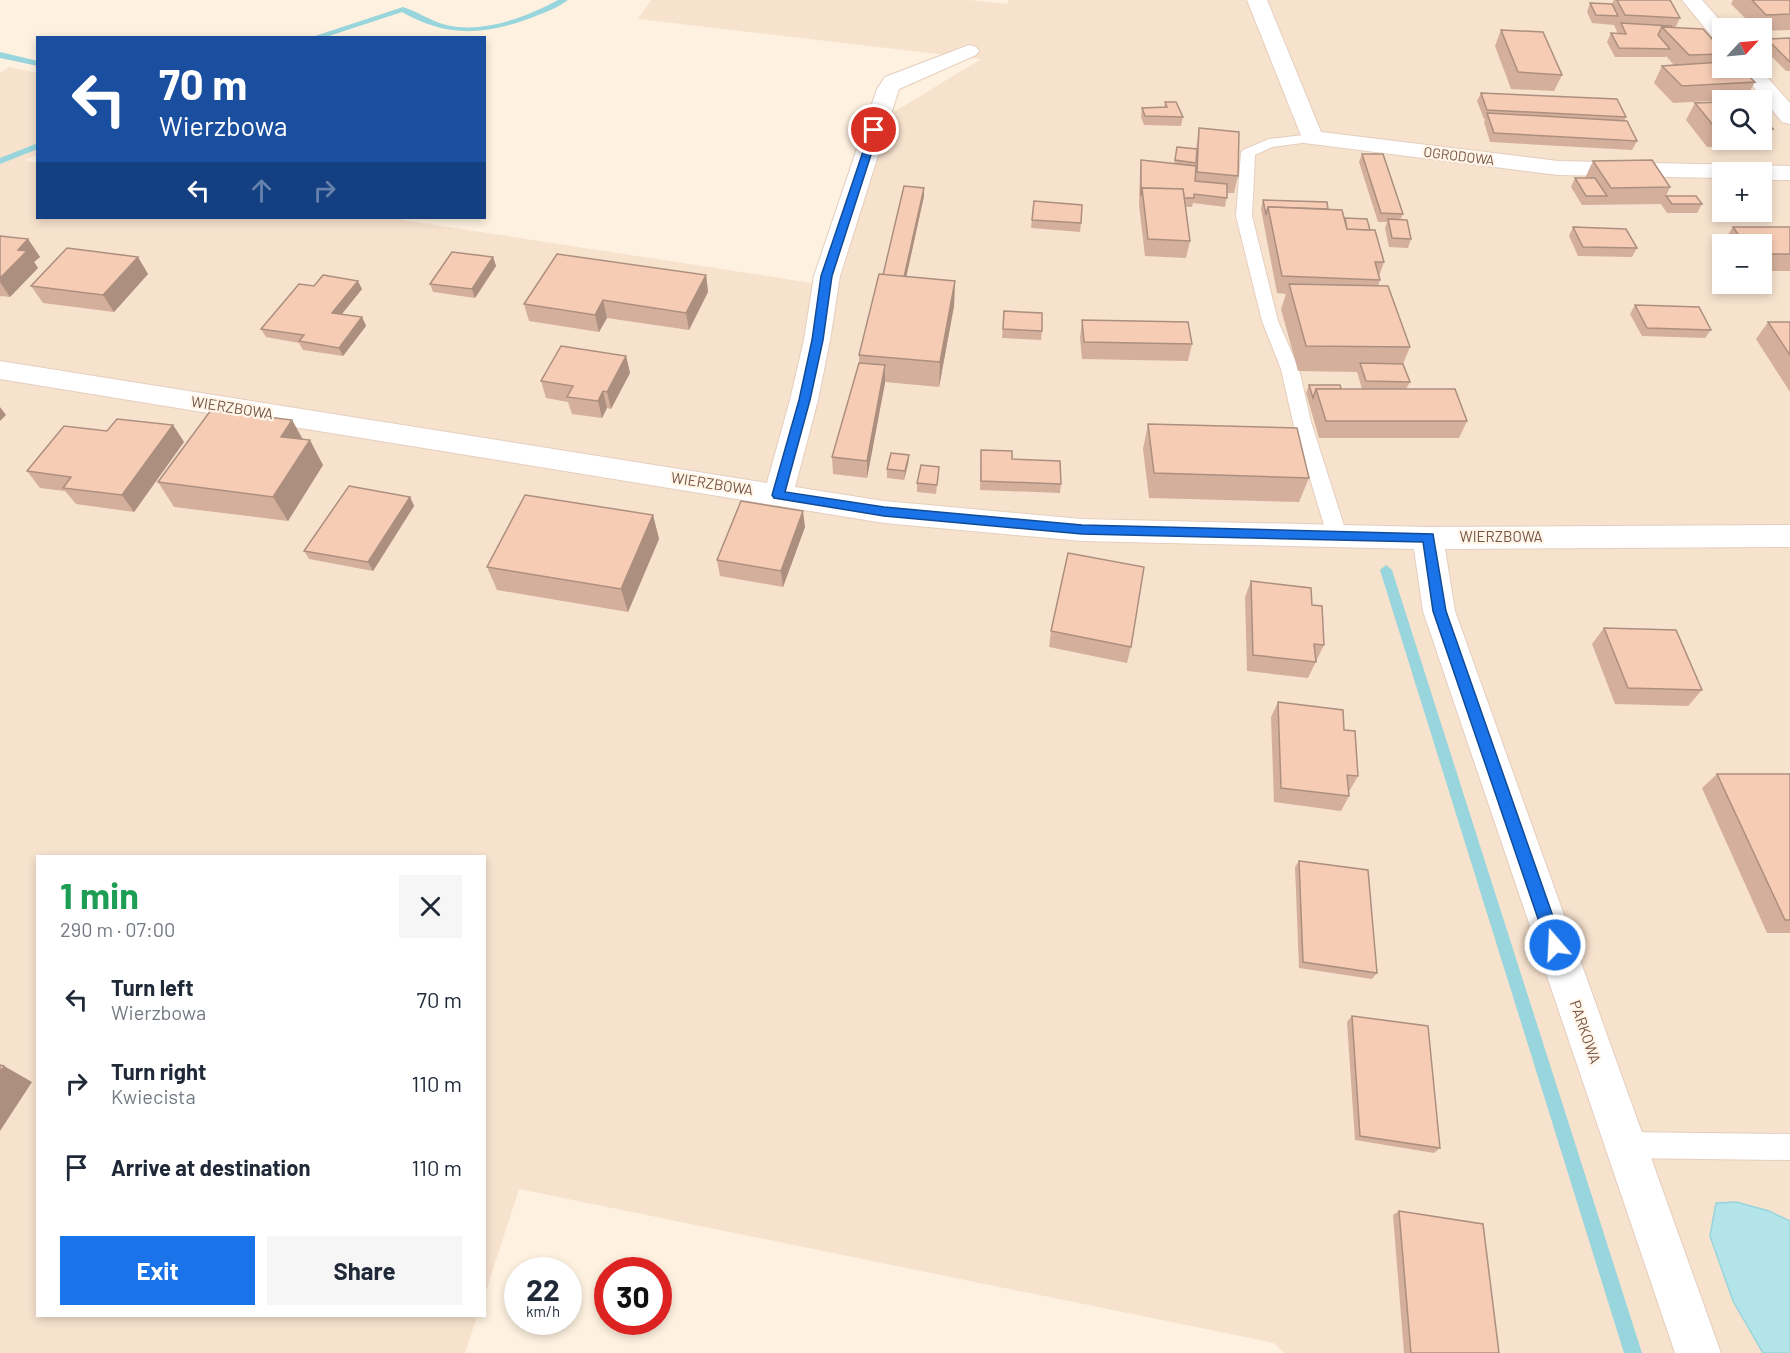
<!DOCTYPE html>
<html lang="en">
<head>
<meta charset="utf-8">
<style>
  :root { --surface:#fff; --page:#f6f6f7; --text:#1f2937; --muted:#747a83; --accent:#1a73e8 }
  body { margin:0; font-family:Barlow,sans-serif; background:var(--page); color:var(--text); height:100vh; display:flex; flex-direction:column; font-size:22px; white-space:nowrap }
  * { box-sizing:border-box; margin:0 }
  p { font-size:20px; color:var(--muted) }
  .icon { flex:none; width:33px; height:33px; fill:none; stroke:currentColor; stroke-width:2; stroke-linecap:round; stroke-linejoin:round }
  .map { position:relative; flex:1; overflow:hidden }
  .sheet { position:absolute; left:36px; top:855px; width:450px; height:462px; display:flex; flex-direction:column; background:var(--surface); border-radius:0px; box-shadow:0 3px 9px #0003 }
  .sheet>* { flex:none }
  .guide { position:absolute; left:36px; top:36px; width:450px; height:183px; border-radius:0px; box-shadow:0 3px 9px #0003; background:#1a4fa0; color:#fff; overflow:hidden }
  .needle { width:39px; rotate:64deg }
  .tools { position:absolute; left:1712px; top:18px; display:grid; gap:12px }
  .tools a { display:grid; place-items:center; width:60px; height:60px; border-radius:0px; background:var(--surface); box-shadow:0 3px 9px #0003; font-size:30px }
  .speed { position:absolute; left:504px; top:1257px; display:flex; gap:12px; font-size:30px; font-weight:700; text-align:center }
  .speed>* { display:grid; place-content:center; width:78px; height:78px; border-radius:50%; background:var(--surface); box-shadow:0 3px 9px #0003; line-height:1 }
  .speed small { font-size:15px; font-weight:400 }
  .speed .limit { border:9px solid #d22; background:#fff; color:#111 }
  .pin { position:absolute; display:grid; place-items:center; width:51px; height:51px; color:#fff; margin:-26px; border:3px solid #fff; border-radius:50%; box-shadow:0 2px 6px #0007 }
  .me { position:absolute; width:66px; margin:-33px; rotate:341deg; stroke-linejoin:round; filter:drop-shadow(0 0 4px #0008) }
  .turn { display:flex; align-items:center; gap:21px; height:126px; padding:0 24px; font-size:27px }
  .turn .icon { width:78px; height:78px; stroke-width:2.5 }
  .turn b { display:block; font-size:42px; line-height:51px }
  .lanes { display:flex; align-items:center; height:57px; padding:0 24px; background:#0003; justify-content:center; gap:30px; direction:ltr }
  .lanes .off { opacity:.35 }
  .round { display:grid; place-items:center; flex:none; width:63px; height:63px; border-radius:0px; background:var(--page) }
  .summary { display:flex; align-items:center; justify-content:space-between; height:102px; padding:0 24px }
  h1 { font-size:36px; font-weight:700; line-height:45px; color:#1e9e55 }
  .action { display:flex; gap:12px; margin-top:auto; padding:12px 24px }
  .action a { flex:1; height:69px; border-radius:0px; background:var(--accent); color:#fff; font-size:24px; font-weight:700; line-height:69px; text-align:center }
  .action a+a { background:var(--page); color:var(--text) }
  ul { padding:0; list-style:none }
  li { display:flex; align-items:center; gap:18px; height:84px; padding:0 24px }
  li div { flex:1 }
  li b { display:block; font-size:22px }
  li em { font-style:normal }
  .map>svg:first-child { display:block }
  .residential { fill:#f7e2ce; fill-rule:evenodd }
  .water { fill:#b3e4e9; stroke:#98d5dc; stroke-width:1.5 }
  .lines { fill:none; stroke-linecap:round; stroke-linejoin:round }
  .stream { fill:#98d5dc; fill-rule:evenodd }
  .lane-casing { stroke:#e5cebe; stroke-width:2 }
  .street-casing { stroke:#e5cebe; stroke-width:2 }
  .lane { fill:#fff; fill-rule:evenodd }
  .street { fill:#fff; fill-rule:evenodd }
  .wall { fill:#d4af9c }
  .shaded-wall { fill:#ac8f7f }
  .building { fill:#f6ccb5; stroke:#ac8f7f; stroke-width:1.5 }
  .route { fill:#1a73e8; stroke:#114b97; stroke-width:1.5 }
  .labels { text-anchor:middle; stroke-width:4.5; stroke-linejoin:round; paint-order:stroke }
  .far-street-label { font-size:14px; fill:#775545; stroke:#fff5e8 }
  .street-label { font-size:15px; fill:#775545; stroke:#fff5e8 }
</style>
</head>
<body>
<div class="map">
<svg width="1790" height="1353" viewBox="0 0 1790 1353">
  <rect width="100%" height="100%" fill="#fef1e0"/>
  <!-- residential -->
  <path class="residential" d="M651 0H970L1007 4 1009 0H1790V1353H1284L1274 1343 519 1189 485 1294 484 856H38V1316H477L465 1353H0V73L9 67 37 73V155L25 160 37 163 38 218H390L812 283 866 129 981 59 638 19ZM1722 28H1761V68H1722ZM1722 100H1761V140H1722ZM1722 172H1761V212H1722ZM1722 244H1761V284H1722Z"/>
  <!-- water -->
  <polygon class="water" points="1736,1202 1769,1211 1790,1221 1790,1353 1763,1353 1733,1301 1710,1236 1716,1203"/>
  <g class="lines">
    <!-- stream -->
    <g class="stream">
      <path d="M558 0H568C558 8 543 13 531 18 483 35 448 38 402 12L323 38H309L403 7C418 12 431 21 446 25 483 34 526 17 558 0Z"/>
      <polygon points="0,52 38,61 38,66 0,58"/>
      <polygon points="38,143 38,149 0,164 0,158"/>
      <polygon points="1386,565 1392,570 1642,1353 1624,1353 1380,570"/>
    </g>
    <!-- lane casing -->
    <g class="lane-casing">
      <g id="lane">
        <polygon points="1312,134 1319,138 1317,141 1272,147 1255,155 1252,216 1278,321 1299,369 1311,422 1347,535 1344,540 1337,542 1330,540 1327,535 1293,422 1281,369 1262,321 1236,216 1241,153 1243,150 1269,139"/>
        <polygon points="1624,1132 1790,1134 1790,1160 1624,1158 1614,1155 1611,1145 1614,1135"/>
      </g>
    </g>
    <!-- street casing -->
    <g class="street-casing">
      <g id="street">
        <polygon points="1247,0 1267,0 1321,132 1558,161 1790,166 1790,180 1761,180 1761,172 1722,172 1722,178 1558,175 1304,143"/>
        <polygon points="1682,0 1702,0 1727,28 1722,28 1722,42 1715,40"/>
        <polygon points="969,45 976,47 979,51 976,55 899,89 840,276 830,340 818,400 795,487 884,501 1082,519 1428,527 1790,525 1790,547 1445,549 1455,611 1721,1353 1675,1353 1423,611 1414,549 1082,541 884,523 0,379 0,361 767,483 790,400 804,340 814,276 877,89 885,77"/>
        <polygon points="1738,68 1759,68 1790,103 1790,124 1782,122"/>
      </g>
    </g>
    <!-- lane -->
    <use href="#lane" class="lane"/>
    <!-- street -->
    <use href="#street" class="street"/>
  </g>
  <!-- wall -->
  <g class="wall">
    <polygon points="1614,0 1670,0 1680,18 1675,28 1722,50 1722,60 1720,63 1755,82 1745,99 1673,103 1654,83 1662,66 1674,65 1666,56 1665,57 1615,57 1607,42 1611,33 1618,34 1614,25 1592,23 1587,12 1590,3 1612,4"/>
    <polygon points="1733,0 1790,0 1790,30 1761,31 1761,28 1755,28 1731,4"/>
    <polygon points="1501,30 1562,75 1554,91 1511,89 1495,46"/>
    <polygon points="1790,38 1790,71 1786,71 1762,47 1767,39"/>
    <polygon points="1481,93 1626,117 1624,121 1637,141 1632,150 1490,142 1484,122 1485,119 1484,119 1477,101"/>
    <polygon points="1165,102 1183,117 1181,126 1144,125 1141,117 1142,108 1164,107"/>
    <polygon points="1722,102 1722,140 1761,140 1761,115 1773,129 1763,146 1707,147 1686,120 1695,103"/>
    <polygon points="1199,128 1238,176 1234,193 1227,193 1225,207 1193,203 1192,207 1186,207 1190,241 1186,258 1145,256 1139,205 1140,169 1141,160 1174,164 1177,147 1196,149"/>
    <polygon points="1362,154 1403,214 1400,220 1411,239 1408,248 1389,247 1385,228 1387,222 1378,222 1359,162"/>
    <polygon points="1593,161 1670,187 1666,196 1702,204 1697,213 1667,213 1661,204 1582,205 1571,187 1575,178 1585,178"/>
    <polygon points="924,196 906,277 955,281 954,306 939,387 885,382 867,478 833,474 832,457 859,363 859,355 883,275"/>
    <polygon points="1263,200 1328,209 1345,218 1370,230 1384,262 1379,276 1380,280 1378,286 1410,347 1403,364 1410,382 1406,389 1467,421 1459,438 1319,438 1306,393 1309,385 1341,389 1362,389 1357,372 1298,371 1281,309 1286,294 1277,293 1261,209"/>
    <polygon points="1034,201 1081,223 1080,232 1031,228"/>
    <polygon points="1573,227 1637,248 1632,257 1578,256 1569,236"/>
    <polygon points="1733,227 1790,227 1790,271 1761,271 1761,244 1722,244"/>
    <polygon points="0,236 28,239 40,257 34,262 38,268 10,297 1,296 0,297"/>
    <polygon points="493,257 496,266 475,298 433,292 430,284"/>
    <polygon points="148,274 114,312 43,303 31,286"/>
    <polygon points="706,275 708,292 689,330 607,318 599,332 529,321 524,304"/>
    <polygon points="314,286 362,289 342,314 362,317 366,326 343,356 303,350 299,343 266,337 261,329"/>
    <polygon points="1635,305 1711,330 1705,338 1642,336 1630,314"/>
    <polygon points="1004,311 1042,331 1041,340 1002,338"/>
    <polygon points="1082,320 1192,344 1188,361 1082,359 1080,338"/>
    <polygon points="1768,322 1790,322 1790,392 1756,339"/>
    <polygon points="626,356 630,373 611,409 607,408 602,418 572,414 568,402 546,398 541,381"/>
    <polygon points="292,420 303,439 323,465 288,521 174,507 158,482"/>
    <polygon points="1148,424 1309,478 1299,502 1149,498 1143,449"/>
    <polygon points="173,425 184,442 134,512 76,504 65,491 40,488 27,471 107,431"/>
    <polygon points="981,450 1012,459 1061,484 1060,493 980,490"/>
    <polygon points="909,455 908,464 904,480 887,478 887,469"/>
    <polygon points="939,467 936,494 917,492 917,483"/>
    <polygon points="410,497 414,506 373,571 309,559 304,551"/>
    <polygon points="653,515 659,539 628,612 497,590 487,567"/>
    <polygon points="805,527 783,587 720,576 717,560"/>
    <polygon points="1251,581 1312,605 1324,645 1308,678 1247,671 1245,597"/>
    <polygon points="1604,628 1702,690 1688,706 1615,704 1592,644"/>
    <polygon points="1051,631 1131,647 1127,663 1049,647"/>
    <polygon points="1278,702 1344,730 1358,776 1350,790 1349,790 1349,796 1341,811 1274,802 1271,717"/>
    <polygon points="1717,774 1790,774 1790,933 1767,933 1702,788"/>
    <polygon points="1299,861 1377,973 1372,979 1299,968 1295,867"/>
    <polygon points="1352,1016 1440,1148 1434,1153 1355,1140 1347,1022"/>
    <polygon points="1399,1211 1499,1353 1404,1353 1393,1215"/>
  </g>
  <!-- shaded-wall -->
  <g class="shaded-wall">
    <polygon points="924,188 924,196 901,301 901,292"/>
    <polygon points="28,239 40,257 34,262 38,268 10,297 0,282 0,278 18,250"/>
    <polygon points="138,257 148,274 114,312 103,295"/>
    <polygon points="493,257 496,266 475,298 472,289"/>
    <polygon points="706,275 708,292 689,330 686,313"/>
    <polygon points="358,281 362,289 336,321 332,313"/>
    <polygon points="955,281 954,306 939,387 940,362"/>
    <polygon points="603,300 607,318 599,332 595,315"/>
    <polygon points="362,317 366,326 343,356 339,348"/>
    <polygon points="626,356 630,373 611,409 607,392"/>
    <polygon points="885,365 885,383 867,478 867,461"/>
    <polygon points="603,391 607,408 602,418 598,401"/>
    <polygon points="0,407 6,415 0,421"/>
    <polygon points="292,420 305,444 281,437"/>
    <polygon points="173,425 184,442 134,512 122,495"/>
    <polygon points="310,440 323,465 288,521 273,497"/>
    <polygon points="909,455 908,464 904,480 905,471"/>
    <polygon points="410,497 414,506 373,571 368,562"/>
    <polygon points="803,511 805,527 783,587 781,571"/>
    <polygon points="653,515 659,539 628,612 621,589"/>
    <polygon points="4,1066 32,1082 0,1131 0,1072"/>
  </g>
  <!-- building -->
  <g class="building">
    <polygon points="1617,0 1670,0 1680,18 1625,15"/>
    <polygon points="1752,0 1790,0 1790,14 1766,15"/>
    <polygon points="1590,3 1612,4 1618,16 1596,15"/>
    <polygon points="1621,23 1671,26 1672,28 1662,27 1658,35 1670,49 1619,48 1611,33 1626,34"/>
    <polygon points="1662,27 1703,29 1722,50 1722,54 1689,55"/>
    <polygon points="1501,30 1543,32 1562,75 1518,72"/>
    <polygon points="1790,38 1790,62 1767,39"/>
    <polygon points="1722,62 1722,68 1740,68 1755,82 1682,86 1662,66"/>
    <polygon points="1481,93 1617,99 1626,117 1487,110"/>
    <polygon points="1165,102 1176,102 1183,117 1145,116 1142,108 1167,107"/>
    <polygon points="1722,102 1722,130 1717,130 1695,103"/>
    <polygon points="1487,113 1627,121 1637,141 1494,133"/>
    <polygon points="1761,115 1773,129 1761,129"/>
    <polygon points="1199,128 1239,132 1238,176 1197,172"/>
    <polygon points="1177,147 1197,149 1196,163 1175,160"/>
    <polygon points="1362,154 1383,154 1403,214 1381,213"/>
    <polygon points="1141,160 1196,166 1195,181 1227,184 1227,198 1194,194 1194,198 1184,198 1183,189 1142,188 1141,196"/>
    <polygon points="1652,160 1670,187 1611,188 1593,161"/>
    <polygon points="1575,178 1595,178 1607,196 1586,196"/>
    <polygon points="904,186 924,188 904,277 883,275"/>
    <polygon points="1142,188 1183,189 1190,241 1148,239"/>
    <polygon points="1666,196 1696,196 1702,204 1672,204"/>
    <polygon points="1263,200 1327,202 1328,209 1268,207 1266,215"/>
    <polygon points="1034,201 1082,205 1081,223 1032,220"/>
    <polygon points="1268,207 1342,210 1347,229 1375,230 1384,262 1375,262 1380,280 1282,276"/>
    <polygon points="1345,218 1367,219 1370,230 1347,229"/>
    <polygon points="1388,219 1407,220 1411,239 1392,238"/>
    <polygon points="1573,227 1626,229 1637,248 1583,247"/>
    <polygon points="1733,227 1790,227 1790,254 1761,254 1761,244 1745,244"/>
    <polygon points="0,236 28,239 18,250 27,251 0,278"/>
    <polygon points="67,248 138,257 103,295 31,286"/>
    <polygon points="452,252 493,257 472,289 430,284"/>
    <polygon points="557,254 706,275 686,313 603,300 595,315 524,304"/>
    <polygon points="879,274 955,281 940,362 859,355"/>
    <polygon points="323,275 358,281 332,313 362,317 339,348 299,341 304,335 261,329 299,284 314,286"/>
    <polygon points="1289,284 1388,286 1410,347 1306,346"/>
    <polygon points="1635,305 1699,307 1711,330 1647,328"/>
    <polygon points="1004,311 1042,313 1042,331 1003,329"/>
    <polygon points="1082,320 1188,322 1192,344 1084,342"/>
    <polygon points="1768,322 1790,322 1790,355"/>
    <polygon points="561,346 626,356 607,392 603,391 598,401 567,397 573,386 541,381"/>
    <polygon points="859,363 885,365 867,461 832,457"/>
    <polygon points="1360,363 1403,364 1410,382 1366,381"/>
    <polygon points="1309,385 1340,385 1341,389 1316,389 1313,398"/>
    <polygon points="1316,389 1455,389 1467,421 1326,421"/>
    <polygon points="211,410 292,420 281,437 310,440 273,497 158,482"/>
    <polygon points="117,419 173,425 122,495 63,488 71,477 27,471 64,426 107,431"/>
    <polygon points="1148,424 1297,428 1309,478 1154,473"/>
    <polygon points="981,450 1012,451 1012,459 1060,461 1061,484 981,481"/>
    <polygon points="891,453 909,455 905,471 887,469"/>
    <polygon points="921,465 939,467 937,485 917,483"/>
    <polygon points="349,486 410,497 368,562 304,551"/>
    <polygon points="525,495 653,515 621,589 487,567"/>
    <polygon points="741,501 803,511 781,571 717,560"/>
    <polygon points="1068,553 1144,567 1131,647 1051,631"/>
    <polygon points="1251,581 1311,588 1312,605 1322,606 1324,645 1314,644 1316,662 1253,655"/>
    <polygon points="1604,628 1676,630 1702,690 1628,688"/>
    <polygon points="1278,702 1343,710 1344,730 1355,731 1358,776 1347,775 1349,796 1281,788"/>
    <polygon points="1717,774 1790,774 1790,920 1785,920"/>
    <polygon points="1299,861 1368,870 1377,973 1303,962"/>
    <polygon points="1352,1016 1428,1026 1440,1148 1360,1136"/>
    <polygon points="0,1065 4,1066 0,1072"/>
    <polygon points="1399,1211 1483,1224 1499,1353 1411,1353"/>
  </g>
  <!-- route -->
  <polygon class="route" points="871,128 879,130 832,276 823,340 810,400 785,492 884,507 1082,525 1433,534 1446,611 1563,945 1560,950 1555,952 1549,950 1547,945 1433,611 1423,542 1082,534 884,516 774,498 772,495 799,400 812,340 821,276"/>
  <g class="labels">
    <!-- far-street labels -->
    <g class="far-street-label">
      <text transform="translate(1459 156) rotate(7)" y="5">OGRODOWA</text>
    </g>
    <!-- street labels -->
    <g class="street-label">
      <text transform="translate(232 408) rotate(9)" y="5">WIERZBOWA</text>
      <text transform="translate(712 484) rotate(9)" y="5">WIERZBOWA</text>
      <text x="1501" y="542">WIERZBOWA</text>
      <text transform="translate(1585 1032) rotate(71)" y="5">PARKOWA</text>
    </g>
  </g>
</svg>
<div class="tools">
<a><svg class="needle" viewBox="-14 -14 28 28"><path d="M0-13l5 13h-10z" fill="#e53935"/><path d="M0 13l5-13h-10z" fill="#747a83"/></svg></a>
<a><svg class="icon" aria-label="search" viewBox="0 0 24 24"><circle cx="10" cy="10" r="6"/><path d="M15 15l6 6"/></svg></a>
<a>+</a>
<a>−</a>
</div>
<div class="speed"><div>22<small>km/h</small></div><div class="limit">30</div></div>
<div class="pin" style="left:874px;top:130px;background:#d93025"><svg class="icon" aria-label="arrive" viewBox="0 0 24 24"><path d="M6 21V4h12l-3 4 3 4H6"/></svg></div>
<svg class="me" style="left:1555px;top:945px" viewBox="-20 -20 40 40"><circle r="17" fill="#1a73e8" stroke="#fff" stroke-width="3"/><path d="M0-11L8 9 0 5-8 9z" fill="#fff"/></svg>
<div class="guide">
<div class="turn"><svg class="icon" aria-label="left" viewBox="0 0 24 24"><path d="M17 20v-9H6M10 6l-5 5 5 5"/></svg><div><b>70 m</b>Wierzbowa</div></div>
<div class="lanes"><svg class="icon" aria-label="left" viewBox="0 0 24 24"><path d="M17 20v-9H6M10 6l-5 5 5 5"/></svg><svg class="icon off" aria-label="ahead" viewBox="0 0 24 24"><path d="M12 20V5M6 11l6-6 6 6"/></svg><svg class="icon off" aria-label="right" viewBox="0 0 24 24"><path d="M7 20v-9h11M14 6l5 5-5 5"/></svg></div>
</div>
<section class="sheet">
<div class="summary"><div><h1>1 min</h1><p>290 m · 07:00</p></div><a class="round"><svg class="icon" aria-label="close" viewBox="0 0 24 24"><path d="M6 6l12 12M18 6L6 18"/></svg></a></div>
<ul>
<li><svg class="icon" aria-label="left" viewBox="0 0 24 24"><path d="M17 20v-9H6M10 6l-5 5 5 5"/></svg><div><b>Turn left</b><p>Wierzbowa</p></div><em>70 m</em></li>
<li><svg class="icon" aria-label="right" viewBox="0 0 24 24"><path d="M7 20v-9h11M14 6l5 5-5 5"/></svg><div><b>Turn right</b><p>Kwiecista</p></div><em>110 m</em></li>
<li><svg class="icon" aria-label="arrive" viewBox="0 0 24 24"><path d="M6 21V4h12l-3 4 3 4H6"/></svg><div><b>Arrive at destination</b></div><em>110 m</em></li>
</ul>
<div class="action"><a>Exit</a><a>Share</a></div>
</section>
</div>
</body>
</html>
